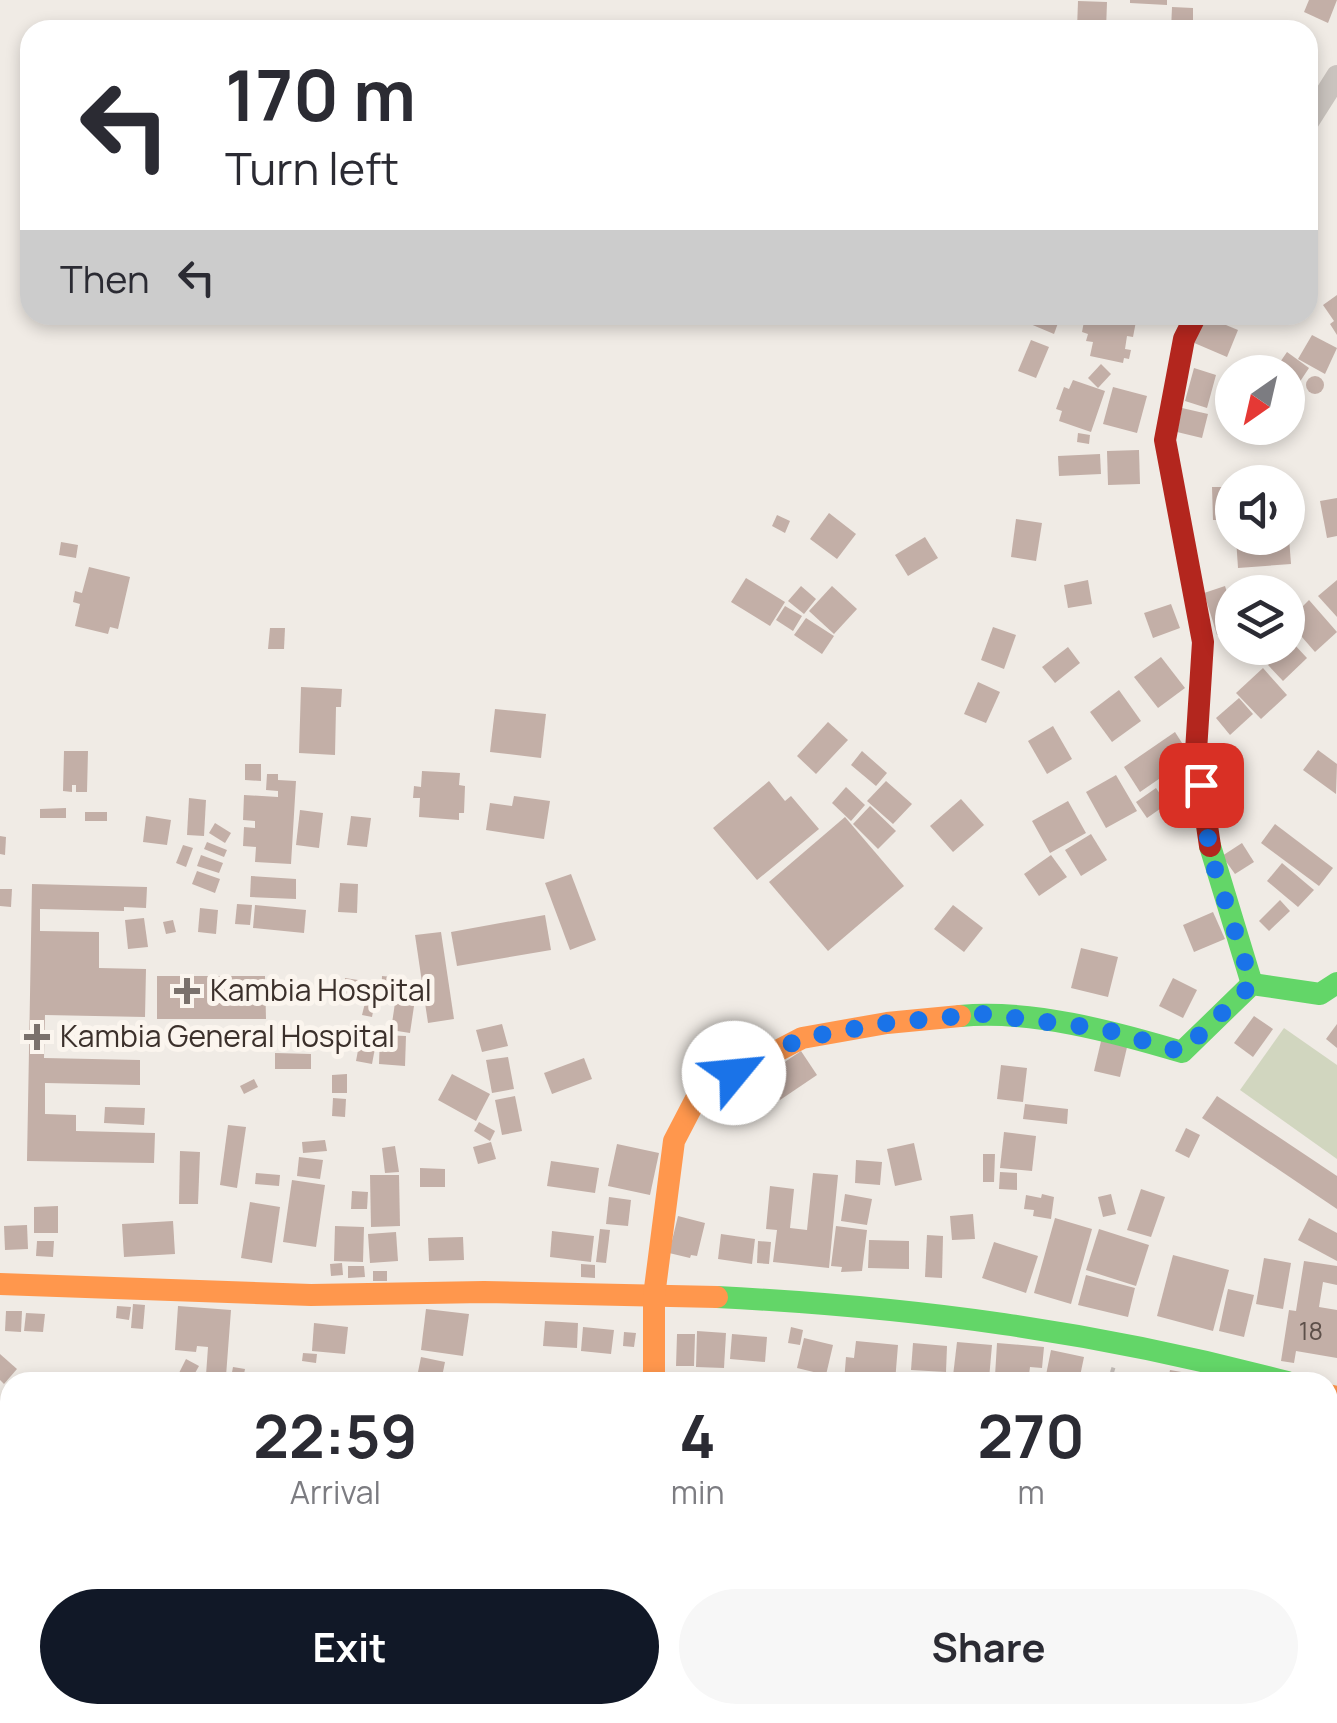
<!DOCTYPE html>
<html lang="en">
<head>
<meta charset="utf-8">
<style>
  :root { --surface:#fff; --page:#f7f7f7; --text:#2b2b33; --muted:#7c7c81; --accent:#111827 }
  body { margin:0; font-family:Manrope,sans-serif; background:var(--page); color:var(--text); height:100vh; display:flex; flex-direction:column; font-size:38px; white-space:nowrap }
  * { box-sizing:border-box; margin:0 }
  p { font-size:32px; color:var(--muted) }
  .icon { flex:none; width:55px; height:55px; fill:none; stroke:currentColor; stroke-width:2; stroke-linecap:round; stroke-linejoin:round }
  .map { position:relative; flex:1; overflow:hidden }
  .drawer { position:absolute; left:0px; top:1372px; width:1338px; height:352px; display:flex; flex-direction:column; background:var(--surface); border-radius:30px 30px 0 0; box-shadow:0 5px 15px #0003 }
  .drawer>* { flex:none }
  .hud { position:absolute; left:20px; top:20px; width:1298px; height:305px; border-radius:30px; box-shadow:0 5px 15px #0003; background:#fff; color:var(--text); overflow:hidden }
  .needle { width:65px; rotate:214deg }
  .tools { position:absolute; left:1215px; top:355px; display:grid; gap:20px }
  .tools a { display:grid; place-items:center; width:90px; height:90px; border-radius:50%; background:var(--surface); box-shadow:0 5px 15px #0003; font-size:50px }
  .pin { position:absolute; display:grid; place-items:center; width:85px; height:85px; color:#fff; margin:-42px; border-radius:20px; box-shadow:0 5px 15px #0006 }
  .me { position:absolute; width:110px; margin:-55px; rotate:62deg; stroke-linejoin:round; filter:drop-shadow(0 0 8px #0008) }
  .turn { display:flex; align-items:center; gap:35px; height:210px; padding:0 40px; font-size:45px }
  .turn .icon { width:130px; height:130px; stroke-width:2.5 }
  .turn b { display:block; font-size:70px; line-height:85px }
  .then { display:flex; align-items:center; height:95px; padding:0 40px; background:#0003; gap:20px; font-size:38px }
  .eta { display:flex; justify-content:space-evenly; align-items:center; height:170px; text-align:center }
  .eta b { font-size:60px; font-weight:700; line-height:70px }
  .action { display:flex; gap:20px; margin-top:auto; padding:20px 40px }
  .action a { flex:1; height:115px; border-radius:60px; background:var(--accent); color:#fff; font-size:40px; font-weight:700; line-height:115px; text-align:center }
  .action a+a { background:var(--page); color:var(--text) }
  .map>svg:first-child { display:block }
  .green { fill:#d1d6bf }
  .building { fill:#c3afa7 }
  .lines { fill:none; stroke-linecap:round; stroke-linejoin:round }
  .path { stroke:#c2bbb6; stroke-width:4; stroke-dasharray:5 5; stroke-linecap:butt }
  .street { stroke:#c9c3be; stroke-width:22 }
  .fast { stroke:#63d668; stroke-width:22 }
  .slow { stroke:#ff974d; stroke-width:22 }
  .jam { stroke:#b3261e; stroke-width:22 }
  .route { stroke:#1a73e8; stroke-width:18; stroke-dasharray:0 32.4 }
  .poi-dot { fill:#7a716c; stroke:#fbf5ee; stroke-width:4 }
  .labels { text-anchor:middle; stroke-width:10; stroke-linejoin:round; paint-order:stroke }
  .number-label { font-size:25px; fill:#5d504a }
  .poi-label { font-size:30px; fill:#3b302b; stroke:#fbf5ee; text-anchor:start }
</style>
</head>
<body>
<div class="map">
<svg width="1337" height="1723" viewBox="0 0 1337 1723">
  <rect width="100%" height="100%" fill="#f0ebe5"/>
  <!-- green -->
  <polygon class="green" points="1284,1028 1337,1065 1337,1159 1240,1090"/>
  <!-- building -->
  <g class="building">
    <polygon points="1130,0 1167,0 1167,5 1130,3"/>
    <polygon points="1309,0 1337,0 1328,23 1304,12"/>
    <polygon points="1078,1 1107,2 1106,30 1077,29"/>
    <polygon points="1172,7 1193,8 1193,30 1171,30"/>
    <polygon points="1337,295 1337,335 1330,324 1334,321 1323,305"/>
    <polygon points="1009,315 1061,315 1054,334"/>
    <polygon points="1092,315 1137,316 1133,337 1127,336 1125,349 1131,350 1129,359 1124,358 1123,363 1090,356 1093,342 1086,341 1088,334 1082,332 1085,316 1092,318"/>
    <polygon points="1202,315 1238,330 1227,357 1192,342"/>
    <polygon points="1312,335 1337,348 1325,374 1298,359"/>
    <polygon points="1031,340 1049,347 1036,378 1018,371"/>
    <polygon points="1287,352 1309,368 1297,386 1288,380 1288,372 1274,371"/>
    <polygon points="1101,364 1111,374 1098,388 1088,378"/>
    <polygon points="1194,368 1216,375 1207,408 1185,401"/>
    <circle cx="1315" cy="385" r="9"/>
    <polygon points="1073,380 1105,391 1091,432 1059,421 1062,411 1056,409 1064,387 1069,389"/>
    <polygon points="1113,387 1147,396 1137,433 1103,424"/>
    <polygon points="1182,408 1208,414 1202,438 1177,432"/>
    <polygon points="1078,433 1090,435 1089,444 1077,442"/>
    <polygon points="1139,450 1140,484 1108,485 1107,451"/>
    <polygon points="1100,454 1101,474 1059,476 1058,456"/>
    <polygon points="1288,485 1291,485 1292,518 1288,518"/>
    <polygon points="1212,487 1232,487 1232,520 1213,520"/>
    <polygon points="1337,498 1337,536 1327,538 1320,501"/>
    <polygon points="829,513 856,534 837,559 810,539"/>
    <polygon points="777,515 790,521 785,533 772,526"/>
    <polygon points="1016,519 1042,523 1036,561 1011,557"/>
    <polygon points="925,537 938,558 908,576 895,555"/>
    <polygon points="1236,538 1289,538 1291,564 1238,568"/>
    <polygon points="61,542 78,545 76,558 59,555"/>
    <polygon points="89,567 130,577 118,629 110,627 108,634 75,626 80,604 73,602 75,591 82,593"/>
    <polygon points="746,578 785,602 770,626 731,602"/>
    <polygon points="1088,580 1092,604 1068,608 1064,585"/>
    <polygon points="1337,580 1337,617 1318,596"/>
    <polygon points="801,586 816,599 804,614 788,601"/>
    <polygon points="832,586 857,609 834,634 809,611"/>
    <polygon points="1225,586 1232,609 1232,631 1217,635 1204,593"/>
    <polygon points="1309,600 1337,632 1315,652 1288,621"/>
    <polygon points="1171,604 1180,628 1153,638 1144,613"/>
    <polygon points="785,606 802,616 793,631 776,620"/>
    <polygon points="806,618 834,636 822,654 794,635"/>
    <polygon points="993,627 1016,635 1004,669 981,660"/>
    <polygon points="270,628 285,628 284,649 268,649"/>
    <polygon points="1292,642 1307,658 1283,681 1268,665"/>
    <polygon points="1068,647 1080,663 1055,683 1042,667"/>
    <polygon points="1161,657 1185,688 1158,708 1134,677"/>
    <polygon points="1263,668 1287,695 1261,719 1236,693"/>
    <polygon points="978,682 1000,692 986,723 964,714"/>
    <polygon points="301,687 342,689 341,707 336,707 335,755 299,753"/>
    <polygon points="1119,690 1141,721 1112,742 1090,712"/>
    <polygon points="1239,698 1253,714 1230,735 1216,718"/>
    <polygon points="495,709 546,714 541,758 490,752"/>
    <polygon points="828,722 848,740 816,774 797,756"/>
    <polygon points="1053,726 1072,759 1047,774 1028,741"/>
    <polygon points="1175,732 1191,757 1140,792 1124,767"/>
    <polygon points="1318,750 1337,764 1336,794 1303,770"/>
    <polygon points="64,751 88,751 87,792 76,792 76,785 72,785 72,792 63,791"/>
    <polygon points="862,751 887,773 876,786 851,765"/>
    <polygon points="245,764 261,764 261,781 245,780"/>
    <polygon points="422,771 460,773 459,785 465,786 464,813 459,813 459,820 419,817 420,798 413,798 414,786 421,787"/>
    <polygon points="267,774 278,774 278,780 296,781 291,864 255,862 256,847 243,846 244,827 255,828 255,821 243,820 244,795 278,797 278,791 266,790"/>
    <polygon points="1116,775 1137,811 1106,828 1086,792"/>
    <polygon points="769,781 785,801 791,796 819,829 757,880 713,828"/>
    <polygon points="886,781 912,804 893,824 867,801"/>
    <polygon points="846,787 865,805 851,821 832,803"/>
    <polygon points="1156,788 1167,804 1147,818 1136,802"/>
    <polygon points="514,796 550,801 544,839 486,830 490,803 512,806"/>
    <polygon points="189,798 206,800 204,836 187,835"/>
    <polygon points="961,799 984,825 953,852 930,826"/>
    <polygon points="1068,801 1086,833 1050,853 1032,821"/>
    <polygon points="870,806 896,831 878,849 853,824"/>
    <polygon points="66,808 66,818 40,818 40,809"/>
    <polygon points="300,810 323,813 319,848 296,845"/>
    <rect x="85" y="812" width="22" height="9"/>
    <polygon points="146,816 171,820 167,845 143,842"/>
    <polygon points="351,816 371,818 367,847 347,845"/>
    <polygon points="845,817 904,886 828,951 769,882"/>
    <polygon points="215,823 231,833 225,843 209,833"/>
    <polygon points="1275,824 1333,868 1319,886 1261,843"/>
    <polygon points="1091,834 1107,860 1081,876 1065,850"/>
    <polygon points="0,836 6,837 5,855 0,854"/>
    <polygon points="207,842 227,850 224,857 204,849"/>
    <polygon points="1242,843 1254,862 1235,874 1222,856"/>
    <polygon points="183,845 193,848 186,867 176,863"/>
    <polygon points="201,855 223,863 219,873 197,866"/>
    <polygon points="1051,855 1067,877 1039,896 1024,874"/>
    <polygon points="1282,863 1314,890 1298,907 1267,881"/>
    <polygon points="197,871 220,879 215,893 192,884"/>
    <polygon points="571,874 596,940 570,950 545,883"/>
    <polygon points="251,876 296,879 296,899 250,897"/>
    <polygon points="340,883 358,884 357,913 338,912"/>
    <polygon points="32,884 147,887 146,908 124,907 124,911 40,909 40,931 99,932 99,968 146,969 145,1017 45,1015 44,1058 140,1060 140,1085 45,1083 45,1114 76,1115 76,1131 155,1133 154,1163 27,1161"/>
    <polygon points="0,889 12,889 11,907 0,906"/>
    <polygon points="1280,900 1290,911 1269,931 1259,921"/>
    <polygon points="237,904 252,905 250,925 235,924"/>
    <polygon points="255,905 306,910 304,933 253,928"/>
    <polygon points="953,905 983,928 964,952 934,929"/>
    <polygon points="200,908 218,910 216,934 198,932"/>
    <polygon points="1213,912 1225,939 1194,952 1183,925"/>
    <polygon points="545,915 551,950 457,966 451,932"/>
    <polygon points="144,918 148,947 128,949 125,920"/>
    <polygon points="173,920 176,932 166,934 163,922"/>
    <polygon points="441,932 454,1019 428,1023 415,935"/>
    <polygon points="1081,948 1118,957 1108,997 1071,988"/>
    <polygon points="157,976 265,976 266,1019 157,1019"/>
    <polygon points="382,976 403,978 402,988 412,989 411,1002 381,1000"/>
    <polygon points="345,978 358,980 356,996 344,994"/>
    <polygon points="1173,978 1197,990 1183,1018 1159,1006"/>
    <polygon points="368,984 379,986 378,995 367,994"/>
    <polygon points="365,1003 374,1006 372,1017 362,1015"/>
    <polygon points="395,1003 414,1006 410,1033 391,1030"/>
    <polygon points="1254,1016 1273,1029 1253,1057 1234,1043"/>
    <polygon points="502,1024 508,1046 482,1052 476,1030"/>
    <polygon points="1337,1024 1337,1048 1326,1039"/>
    <polygon points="380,1035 406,1036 405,1066 379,1064"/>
    <polygon points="1102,1037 1128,1043 1120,1077 1094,1071"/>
    <polygon points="360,1040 376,1043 372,1064 356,1061"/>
    <polygon points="801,1051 817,1075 780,1100 764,1076"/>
    <polygon points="275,1053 311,1054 311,1069 275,1069"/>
    <polygon points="508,1057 514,1089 492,1093 486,1060"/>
    <polygon points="584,1058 592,1079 552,1094 544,1073"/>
    <polygon points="1001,1065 1027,1068 1023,1102 997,1099"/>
    <polygon points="347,1074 347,1093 332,1093 332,1075"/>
    <polygon points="452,1074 490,1094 476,1121 438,1100"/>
    <polygon points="254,1079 258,1087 244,1094 240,1086"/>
    <polygon points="515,1096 522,1131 502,1135 495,1100"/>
    <polygon points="1217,1096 1337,1176 1337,1209 1202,1118"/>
    <polygon points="333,1098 346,1099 345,1117 332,1116"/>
    <polygon points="1025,1104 1068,1109 1067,1124 1023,1119"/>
    <polygon points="105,1107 145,1108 144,1125 104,1123"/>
    <polygon points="479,1122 495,1131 490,1141 474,1131"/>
    <polygon points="228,1125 246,1127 237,1188 220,1185"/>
    <polygon points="1186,1128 1200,1135 1189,1158 1175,1151"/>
    <polygon points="1004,1132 1036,1136 1032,1171 1000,1168"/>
    <polygon points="325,1140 327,1151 303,1153 302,1142"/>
    <polygon points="491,1142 496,1159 478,1164 473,1147"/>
    <polygon points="914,1143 922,1180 895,1186 887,1149"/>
    <polygon points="617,1144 659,1153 650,1195 608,1186"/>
    <polygon points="395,1146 399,1172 385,1173 382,1148"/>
    <polygon points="180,1151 200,1152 198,1204 179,1204"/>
    <polygon points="983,1154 995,1154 994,1182 983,1182"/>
    <polygon points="299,1157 323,1160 320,1179 297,1176"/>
    <polygon points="856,1160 882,1162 880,1185 855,1183"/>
    <polygon points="551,1161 599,1168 595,1193 547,1186"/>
    <polygon points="420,1168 445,1169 445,1187 420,1187"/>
    <polygon points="1000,1172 1017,1173 1017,1190 999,1189"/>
    <polygon points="256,1173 280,1175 279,1186 255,1184"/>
    <polygon points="813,1173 838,1175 829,1268 773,1262 777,1230 766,1229 770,1186 794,1189 790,1228 807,1230"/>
    <polygon points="370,1175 399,1175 400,1226 371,1227"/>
    <polygon points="292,1180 325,1185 316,1247 283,1242"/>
    <polygon points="1141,1189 1165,1197 1151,1237 1127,1230"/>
    <polygon points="352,1191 368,1192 367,1209 351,1209"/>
    <polygon points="845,1194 872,1199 867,1225 841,1221"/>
    <polygon points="1042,1194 1054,1197 1051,1219 1033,1216 1034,1210 1024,1209 1026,1195 1041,1198"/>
    <polygon points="1111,1194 1116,1214 1103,1217 1098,1197"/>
    <polygon points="609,1197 631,1200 628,1226 606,1224"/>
    <polygon points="250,1202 280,1207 272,1263 241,1258"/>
    <polygon points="58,1206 58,1233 34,1233 34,1207"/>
    <polygon points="973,1214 975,1239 952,1240 950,1216"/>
    <polygon points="678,1216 705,1223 697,1256 691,1255 690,1258 669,1253"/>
    <polygon points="1055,1218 1092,1229 1071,1304 1034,1293"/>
    <polygon points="1309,1218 1337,1233 1337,1261 1298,1240"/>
    <polygon points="173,1221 175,1254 124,1257 122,1224"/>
    <polygon points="27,1225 28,1249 5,1250 4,1226"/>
    <polygon points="335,1226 364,1227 363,1262 334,1261"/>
    <polygon points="836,1226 867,1230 862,1271 841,1272 842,1267 831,1266"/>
    <polygon points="600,1229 610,1230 606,1263 596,1262"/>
    <polygon points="1099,1229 1149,1245 1136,1286 1086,1270"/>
    <polygon points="552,1231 594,1236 591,1262 550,1257"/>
    <polygon points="396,1232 398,1261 370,1263 368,1234"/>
    <polygon points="721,1234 755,1239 752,1264 718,1259"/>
    <polygon points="927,1235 943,1236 942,1278 925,1277"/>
    <polygon points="463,1237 464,1260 429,1261 428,1238"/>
    <polygon points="869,1240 909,1241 909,1269 868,1268"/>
    <polygon points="37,1241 54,1241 53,1257 36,1256"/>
    <polygon points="758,1241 771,1242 769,1264 757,1263"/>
    <polygon points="994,1242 1038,1256 1026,1293 982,1278"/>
    <polygon points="1173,1255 1229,1270 1213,1331 1157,1316"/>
    <polygon points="1264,1258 1291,1263 1283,1309 1256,1304"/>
    <polygon points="1304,1261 1337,1266 1337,1285 1323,1282 1319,1307 1337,1310 1337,1358 1296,1351 1294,1363 1281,1361 1289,1310 1296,1311"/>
    <polygon points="342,1263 343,1275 331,1276 330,1264"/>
    <polygon points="581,1264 595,1265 595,1278 581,1277"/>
    <polygon points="348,1266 364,1266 365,1277 348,1278"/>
    <rect x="373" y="1271" width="14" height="10"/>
    <polygon points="1086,1275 1135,1288 1128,1317 1078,1305"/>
    <polygon points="1228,1289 1254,1295 1244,1337 1219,1331"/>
    <polygon points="133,1304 145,1305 143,1329 131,1328"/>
    <polygon points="117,1306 131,1307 129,1320 116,1318"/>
    <polygon points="178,1306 231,1310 226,1376 206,1375 208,1347 197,1346 196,1352 175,1350"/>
    <polygon points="426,1309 469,1314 463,1356 421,1350"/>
    <polygon points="6,1311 22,1311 21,1332 5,1331"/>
    <polygon points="26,1313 45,1314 43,1332 24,1331"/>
    <polygon points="545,1321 578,1323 577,1348 543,1346"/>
    <polygon points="314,1323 348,1327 345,1354 312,1351"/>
    <polygon points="583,1327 614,1330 611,1354 581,1351"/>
    <polygon points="791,1327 803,1330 800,1345 788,1343"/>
    <polygon points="697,1331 726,1333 724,1368 696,1367"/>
    <polygon points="624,1332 636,1333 634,1347 623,1346"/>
    <polygon points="677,1334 695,1334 694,1366 676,1366"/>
    <polygon points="732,1334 767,1337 765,1362 730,1359"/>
    <polygon points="804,1338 833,1345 826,1375 797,1368"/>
    <polygon points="856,1341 898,1345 895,1382 844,1382 846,1357 854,1358"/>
    <polygon points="957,1342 992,1345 989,1379 953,1376"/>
    <polygon points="913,1343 947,1346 946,1372 911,1370"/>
    <polygon points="997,1343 1044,1347 1042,1368 1030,1367 1029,1375 1019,1374 1019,1379 995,1376"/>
    <polygon points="1051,1350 1084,1357 1079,1381 1046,1375"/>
    <polygon points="303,1353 317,1354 316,1363 302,1361"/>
    <polygon points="0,1354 17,1369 4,1384 0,1380"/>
    <polygon points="421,1357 445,1362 441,1382 416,1382"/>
    <polygon points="186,1359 199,1366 190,1382 177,1377"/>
    <polygon points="233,1367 245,1369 243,1379 231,1378"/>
    <polygon points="1170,1370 1193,1374 1191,1382 1168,1381"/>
    <polygon points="1132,1373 1167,1381 1167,1382 1130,1382"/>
    <polygon points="1328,1408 1337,1411 1337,1444 1328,1442"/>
    <polygon points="3,1507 10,1511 10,1541 0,1536 0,1514"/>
    <polygon points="1334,1559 1337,1561 1337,1594 1328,1589 1328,1569"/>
    <polygon points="1330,1599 1337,1603 1337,1639 1328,1634"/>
    <polygon points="298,1715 316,1715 329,1723 293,1723"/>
    <polygon points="455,1715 495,1715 498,1716 493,1723 450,1723"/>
    <polygon points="519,1715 545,1715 540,1723 533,1723"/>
    <polygon points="1094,1715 1134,1715 1130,1723 1110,1723"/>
    <polygon points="1288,1715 1320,1715 1317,1723 1284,1723"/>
  </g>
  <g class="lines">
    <!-- path -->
    <polyline class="path" points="1109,1382 1114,1366"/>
    <!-- street -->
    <g class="street">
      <polyline points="1308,122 1337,76"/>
      <polyline points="0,1476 10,1483"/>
      <polyline points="372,1715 384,1723"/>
      <polyline points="927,1715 967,1718 980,1723"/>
      <polyline points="650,1723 650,1715"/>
    </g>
    <!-- fast -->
    <g class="fast">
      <polyline points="1210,846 1252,984"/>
      <path d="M960 1016C1030 1009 1115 1032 1182 1052L1252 984 1320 994 1337 983"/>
      <path d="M717 1297C914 1307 1096 1331 1287 1382"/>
    </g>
    <!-- slow -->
    <g class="slow">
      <polyline points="0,1284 311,1295 484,1292 717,1297"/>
      <polyline points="654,1382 654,1296 674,1141 700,1091 802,1038 887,1023 960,1016"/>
      <polyline points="1328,1395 1337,1397"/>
    </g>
    <!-- jam -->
    <polyline class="jam" points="1196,315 1184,339 1165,440 1203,642 1196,751 1210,846"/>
  </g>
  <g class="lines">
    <!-- route -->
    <polyline class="route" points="734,1073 802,1038 887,1023 982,1014 1104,1029 1182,1052 1252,984 1210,854 1201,785"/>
  </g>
  <!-- markers -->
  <g class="poi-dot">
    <path d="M182 976h10v10h10v10h-10v10h-10v-10h-10v-10h10z"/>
    <path d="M32 1022h10v10h10v10h-10v10h-10v-10h-10v-10h10z"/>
  </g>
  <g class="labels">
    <!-- number labels -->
    <g class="number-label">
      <text x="1311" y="1340">18</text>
    </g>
    <!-- poi labels -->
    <g class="poi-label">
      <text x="210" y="1001">Kambia Hospital</text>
      <text x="60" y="1047">Kambia General Hospital</text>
    </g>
  </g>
</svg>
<div class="tools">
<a><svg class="needle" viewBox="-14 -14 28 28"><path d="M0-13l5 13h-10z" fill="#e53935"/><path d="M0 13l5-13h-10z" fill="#7c7c81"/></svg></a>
<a><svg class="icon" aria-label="sound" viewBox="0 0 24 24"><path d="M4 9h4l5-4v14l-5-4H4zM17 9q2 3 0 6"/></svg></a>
<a><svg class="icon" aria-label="layers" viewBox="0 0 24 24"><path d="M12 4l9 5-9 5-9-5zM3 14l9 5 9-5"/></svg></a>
</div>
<div class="pin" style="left:1201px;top:785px;background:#d93025"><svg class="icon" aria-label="arrive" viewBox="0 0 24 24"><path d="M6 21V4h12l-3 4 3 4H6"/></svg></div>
<svg class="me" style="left:734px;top:1073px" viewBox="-20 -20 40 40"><circle r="19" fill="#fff"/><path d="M0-13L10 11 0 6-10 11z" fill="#1a73e8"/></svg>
<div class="hud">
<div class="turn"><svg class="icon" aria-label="left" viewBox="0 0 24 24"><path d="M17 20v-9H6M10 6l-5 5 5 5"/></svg><div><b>170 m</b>Turn left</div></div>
<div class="then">Then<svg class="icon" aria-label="left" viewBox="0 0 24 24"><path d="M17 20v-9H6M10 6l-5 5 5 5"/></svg></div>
</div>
<section class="drawer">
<div class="eta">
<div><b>22:59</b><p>Arrival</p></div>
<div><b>4</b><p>min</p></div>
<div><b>270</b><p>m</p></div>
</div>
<div class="action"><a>Exit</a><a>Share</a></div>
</section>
</div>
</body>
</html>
